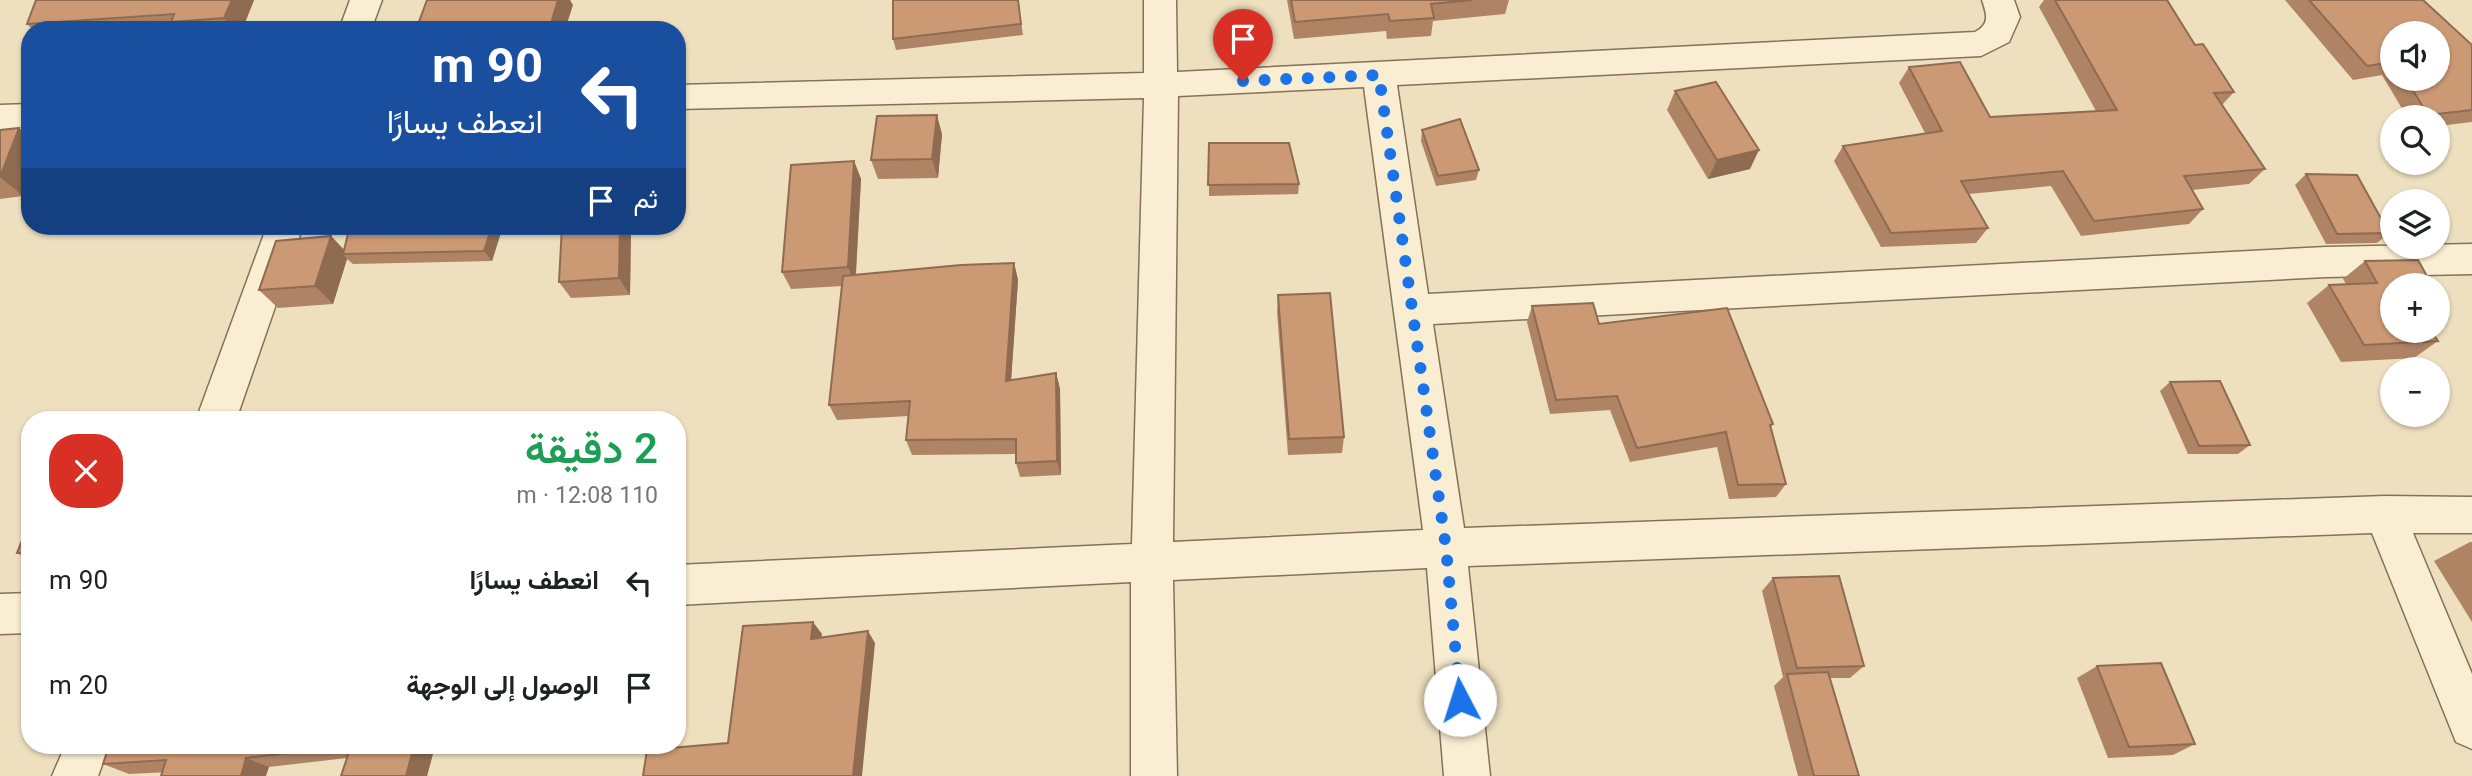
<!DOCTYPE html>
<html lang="ar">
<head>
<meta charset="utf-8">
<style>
  :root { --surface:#fff; --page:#f6f6f6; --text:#202124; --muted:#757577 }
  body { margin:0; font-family:Georgia,Vazirmatn,serif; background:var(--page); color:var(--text); direction:rtl; height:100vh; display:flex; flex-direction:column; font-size:26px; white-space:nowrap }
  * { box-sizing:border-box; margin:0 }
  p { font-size:23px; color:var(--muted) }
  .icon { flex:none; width:38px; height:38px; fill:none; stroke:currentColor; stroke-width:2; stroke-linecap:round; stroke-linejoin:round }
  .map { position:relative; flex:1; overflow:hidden; direction:ltr }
  .side { position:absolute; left:21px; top:411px; width:665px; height:343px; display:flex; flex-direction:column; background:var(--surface); border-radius:28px; box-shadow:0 2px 5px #0004; direction:rtl }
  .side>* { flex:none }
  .hud { position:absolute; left:21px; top:21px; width:665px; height:214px; border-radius:28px; box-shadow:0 2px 5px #0004; direction:rtl; background:#1a4fa0; color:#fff; overflow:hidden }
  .tools { position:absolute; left:2380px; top:21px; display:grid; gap:14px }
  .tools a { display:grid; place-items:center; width:70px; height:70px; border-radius:50%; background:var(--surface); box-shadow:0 2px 5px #0004; font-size:35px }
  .pin { position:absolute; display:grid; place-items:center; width:60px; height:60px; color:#fff; margin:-72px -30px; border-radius:50% 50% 50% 0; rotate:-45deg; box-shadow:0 0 7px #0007 }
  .pin .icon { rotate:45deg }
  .me { position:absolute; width:77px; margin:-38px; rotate:355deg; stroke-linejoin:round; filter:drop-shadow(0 0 5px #0008) }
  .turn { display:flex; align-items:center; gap:24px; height:147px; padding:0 28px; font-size:32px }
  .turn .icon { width:91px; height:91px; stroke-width:2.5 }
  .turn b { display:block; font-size:49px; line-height:60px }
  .then { display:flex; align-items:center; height:66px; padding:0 28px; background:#0003; gap:14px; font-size:26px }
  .round { display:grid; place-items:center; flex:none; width:74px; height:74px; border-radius:28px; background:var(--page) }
  .overview { display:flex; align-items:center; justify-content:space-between; height:119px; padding:0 28px }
  h1 { font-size:42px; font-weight:600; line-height:52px; color:#1e9e55 }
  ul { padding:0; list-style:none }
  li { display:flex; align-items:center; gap:21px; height:105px; padding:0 28px }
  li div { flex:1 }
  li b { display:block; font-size:26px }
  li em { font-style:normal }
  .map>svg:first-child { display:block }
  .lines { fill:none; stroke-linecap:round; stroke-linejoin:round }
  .street-casing { stroke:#867058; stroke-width:3 }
  .street { fill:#f9edd2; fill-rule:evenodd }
  .wall { fill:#af8465; fill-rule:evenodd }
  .shaded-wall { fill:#8f6b52 }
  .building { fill:#cc9975; stroke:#8f6b52; stroke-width:2 }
  .route { stroke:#1a73e8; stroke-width:12; stroke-dasharray:0 21.6 }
</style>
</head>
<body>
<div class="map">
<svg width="2472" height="776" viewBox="0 0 2472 776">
  <rect width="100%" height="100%" fill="#eee0bf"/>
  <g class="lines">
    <!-- street casing -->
    <g class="street-casing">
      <g id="street">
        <polygon points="350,0 382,0 371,30 339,30"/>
        <path d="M1144 0H1176L1177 72 1975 32C1990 24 1987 15 1982 0H2014L2020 17 2009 42 1981 56 1397 85 1428 294 2326 247 2472 244V274L2326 277 1433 324 1464 528 2385 496 2472 497V533H2413L2472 674V749L2456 742 2372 533 1468 566 1490 776H1444L1427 568 1173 580 1177 776H1131V582L677 605V565L1132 544 1144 98 677 109V85L1144 73ZM1364 87 1423 530 1173 542 1178 96Z"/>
        <polygon points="30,104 30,130 0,131 0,105"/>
        <polygon points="267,226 303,226 236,420 196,420"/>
        <polygon points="30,593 30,633 0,634 0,594"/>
        <polygon points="65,746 109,746 98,776 52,776"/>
      </g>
    </g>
    <!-- street -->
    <use href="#street" class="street"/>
  </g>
  <!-- wall -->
  <g class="wall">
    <polygon points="36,0 254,0 242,30 33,30 27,24"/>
    <polygon points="1018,0 1023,35 896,50 893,39"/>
    <polygon points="1287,0 1509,0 1505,14 1433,21 1431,36 1387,39 1386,31 1294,39"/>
    <polygon points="2044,0 2167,0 2195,45 2234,92 2222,105 2265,169 2249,184 2192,190 2203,209 2189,224 2081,236 2051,186 1969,194 1988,228 1976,243 1881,247 1834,161 1843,146 1925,133 1899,83 1909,67 1990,117 2096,111 2039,7"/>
    <path d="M2285 0H2423L2472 45V122L2438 126V117H2407L2382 75 2353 80ZM2392 33 2438 79H2392Z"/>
    <polygon points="1675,91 1750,169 1708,179 1667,110"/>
    <polygon points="0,130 23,196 0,199"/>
    <polygon points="1422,130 1479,170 1476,180 1436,186 1421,141"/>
    <polygon points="942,134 938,178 878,179 871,160"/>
    <polygon points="1209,143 1299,184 1298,194 1209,196"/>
    <polygon points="854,161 861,179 856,275 1014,263 1018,280 1011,380 1056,373 1060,389 1061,475 1020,477 1016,463 1016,454 912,455 906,440 909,416 837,420 829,405 842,286 791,289 782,272"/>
    <polygon points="2306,174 2389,233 2377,243 2326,244 2295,185"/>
    <polygon points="30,183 30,205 22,199"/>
    <polygon points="350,226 503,226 492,261 353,264 347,259 333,304 278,308 259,290 331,236 344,250"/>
    <polygon points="631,226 630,295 571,298 559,282"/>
    <polygon points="2365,261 2392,285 2438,341 2414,358 2341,362 2307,303 2329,285 2346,284 2343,279"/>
    <polygon points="1278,295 1344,437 1342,453 1288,455 1277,312"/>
    <polygon points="1532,306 1773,424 1771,427 1786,484 1776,497 1729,499 1717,447 1630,462 1610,410 1550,414 1527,322"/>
    <polygon points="2170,382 2250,445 2238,454 2188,454 2160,391"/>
    <polygon points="30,521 30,560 17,553"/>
    <polygon points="2470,542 2472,542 2472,622 2434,561"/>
    <polygon points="1773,578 1864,666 1850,678 1830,678 1859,776 1798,776 1774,686 1783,677 1762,591"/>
    <polygon points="2097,666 2195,744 2173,755 2108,758 2077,678"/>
    <polygon points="109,746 435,746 427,776 341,776 347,758 269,767 129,774 103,764"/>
  </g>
  <!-- shaded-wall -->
  <g class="shaded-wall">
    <polygon points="232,0 254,0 242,30 234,30 224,18"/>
    <polygon points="558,0 570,0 573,5 565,30 549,30"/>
    <polygon points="937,115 942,134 938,178 932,159"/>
    <polygon points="19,128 30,137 30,178 23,196 0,177"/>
    <polygon points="1759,150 1750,169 1708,179 1717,160"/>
    <polygon points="854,161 861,179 855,285 848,267"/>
    <polygon points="492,226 503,226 492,261 484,251"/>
    <polygon points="620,226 631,226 630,295 619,278"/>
    <polygon points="331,236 348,254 343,254 347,259 333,304 315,286"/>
    <polygon points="1014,263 1018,280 1010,396 1006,381"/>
    <polygon points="1056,373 1060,389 1061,475 1057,461"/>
    <polygon points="813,622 822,634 820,651 811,639"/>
    <polygon points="868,631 875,643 862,776 853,776"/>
    <polygon points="414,746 435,746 427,776 406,776"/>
    <polygon points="246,758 269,767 266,776 241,776"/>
  </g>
  <!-- building -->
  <g class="building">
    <polygon points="36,0 232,0 224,18 171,22 174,14 27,24"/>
    <polygon points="427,0 558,0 549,30 416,30"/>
    <polygon points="893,0 1018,0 1021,24 893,39"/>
    <polygon points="1291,0 1472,0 1431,4 1434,18 1390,21 1388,14 1295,22"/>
    <polygon points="2055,0 2167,0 2195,45 2203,44 2234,92 2214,93 2265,169 2184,176 2203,209 2094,221 2063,171 1961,181 1988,228 1891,233 1843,146 1942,131 1909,67 1960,62 1990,117 2117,110"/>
    <polygon points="2309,0 2423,0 2472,45 2472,110 2428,115 2406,79 2438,79 2438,33 2392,33 2392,62 2367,66"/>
    <polygon points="1716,82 1759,150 1717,160 1675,91"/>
    <polygon points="937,115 932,159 871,160 877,116"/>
    <polygon points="1460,119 1479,170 1438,176 1422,130"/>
    <polygon points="19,128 0,177 0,130"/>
    <polygon points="1209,143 1289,143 1299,184 1208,185"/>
    <polygon points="854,161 848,267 782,272 791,165"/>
    <polygon points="2306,174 2357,175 2389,233 2337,234"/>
    <polygon points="30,183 30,198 22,199"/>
    <polygon points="350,226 492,226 484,251 343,254"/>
    <polygon points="562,226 620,226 619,278 559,282"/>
    <polygon points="331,236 315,286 259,290 276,241"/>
    <polygon points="2418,260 2432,285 2392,285 2392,331 2431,331 2438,341 2364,345 2329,285 2377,283 2365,261"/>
    <polygon points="1014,263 1006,381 1056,373 1057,461 1016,463 1016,439 906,440 910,401 829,405 843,276 961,265"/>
    <polygon points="1330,293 1344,437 1289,439 1278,295"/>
    <polygon points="2438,295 2444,307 2438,307"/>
    <polygon points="1593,303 1599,324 1727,308 1773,424 1770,425 1786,484 1738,485 1726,432 1637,448 1617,396 1556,400 1532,306"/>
    <polygon points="2220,381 2250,445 2199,446 2170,382"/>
    <polygon points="30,521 30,552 17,553"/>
    <polygon points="1839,576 1864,666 1797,668 1773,578"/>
    <polygon points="813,622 811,639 868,631 853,776 643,776 647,750 728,743 743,626"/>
    <polygon points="2161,663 2195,744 2129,747 2097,666"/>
    <polygon points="1828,672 1859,776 1814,776 1787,674"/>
    <polygon points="109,746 347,746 246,758 241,776 161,776 166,760 103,764"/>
    <polygon points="351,746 414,746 406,776 341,776"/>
  </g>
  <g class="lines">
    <!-- route -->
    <polyline class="route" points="1243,81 1379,75 1446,548 1460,700"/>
  </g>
</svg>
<div class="tools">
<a><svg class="icon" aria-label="sound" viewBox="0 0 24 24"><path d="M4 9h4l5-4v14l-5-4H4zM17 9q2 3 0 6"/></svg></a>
<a><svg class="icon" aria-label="search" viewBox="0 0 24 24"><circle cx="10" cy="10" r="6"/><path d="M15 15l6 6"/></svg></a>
<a><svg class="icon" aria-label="layers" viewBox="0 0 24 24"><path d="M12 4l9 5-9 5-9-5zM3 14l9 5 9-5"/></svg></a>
<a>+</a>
<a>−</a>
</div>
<div class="pin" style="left:1243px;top:81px;background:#d93025"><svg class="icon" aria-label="arrive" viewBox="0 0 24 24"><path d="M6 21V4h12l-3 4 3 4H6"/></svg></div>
<svg class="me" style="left:1460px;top:700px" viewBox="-20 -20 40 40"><circle r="19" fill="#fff"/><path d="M0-13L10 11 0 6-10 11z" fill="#1a73e8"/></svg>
<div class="hud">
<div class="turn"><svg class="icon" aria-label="left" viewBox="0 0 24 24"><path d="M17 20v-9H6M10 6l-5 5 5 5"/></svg><div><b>90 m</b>انعطف يسارًا</div></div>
<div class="then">ثم<svg class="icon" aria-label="arrive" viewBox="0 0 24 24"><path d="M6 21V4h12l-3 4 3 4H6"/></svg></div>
</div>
<section class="side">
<div class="overview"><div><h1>2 دقيقة</h1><p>110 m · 12:08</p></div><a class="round" style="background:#d93025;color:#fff"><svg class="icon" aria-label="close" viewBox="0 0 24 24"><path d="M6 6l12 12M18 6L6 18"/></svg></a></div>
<ul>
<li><svg class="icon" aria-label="left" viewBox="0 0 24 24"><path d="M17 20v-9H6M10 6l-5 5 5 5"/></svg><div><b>انعطف يسارًا</b></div><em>90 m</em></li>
<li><svg class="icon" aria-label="arrive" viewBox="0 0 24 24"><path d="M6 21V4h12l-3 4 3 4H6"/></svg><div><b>الوصول إلى الوجهة</b></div><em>20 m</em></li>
</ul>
</section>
</div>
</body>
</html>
